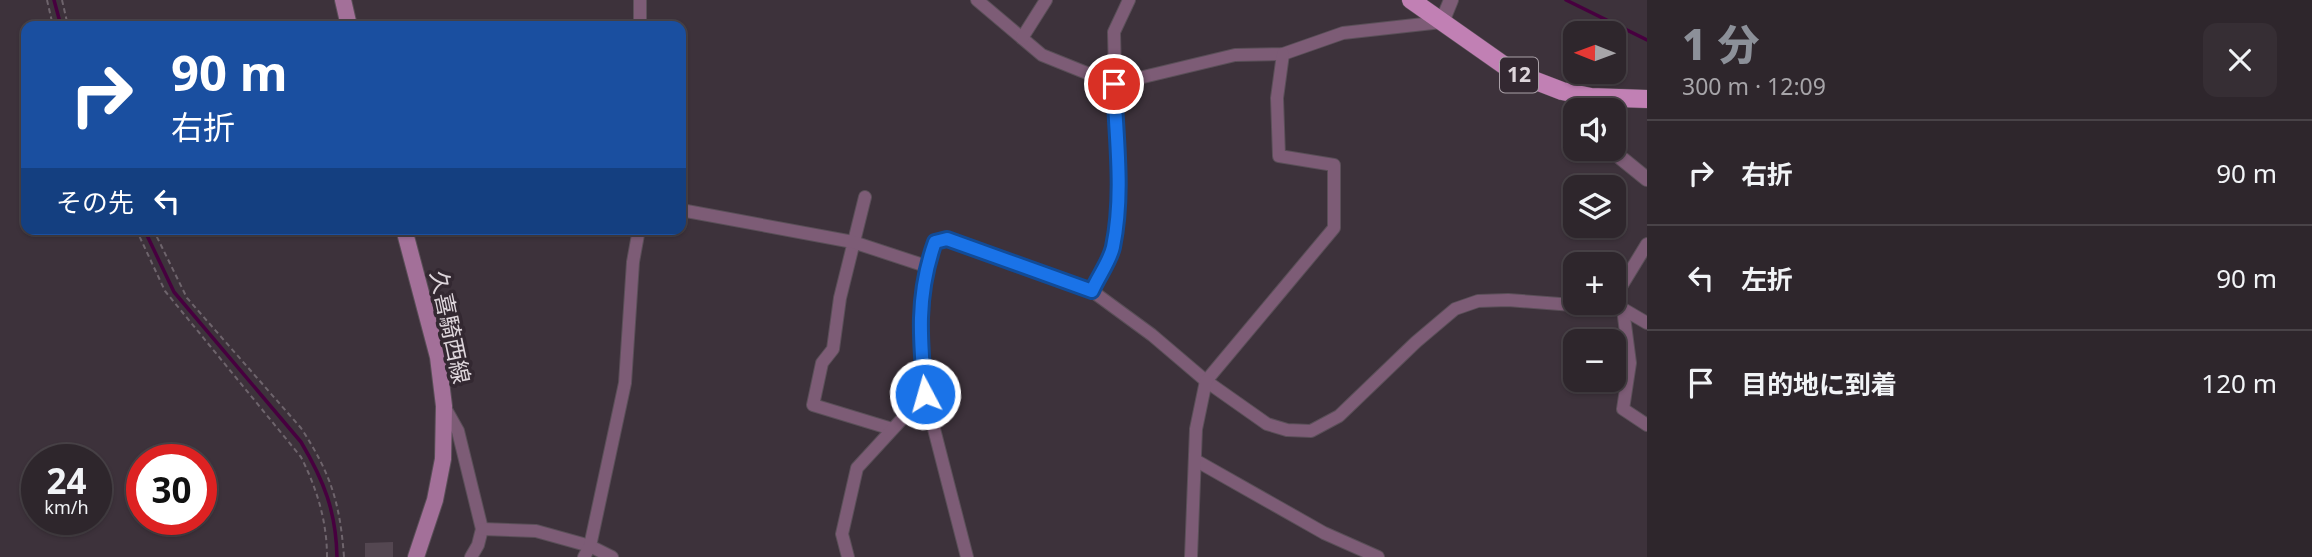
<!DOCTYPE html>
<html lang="ja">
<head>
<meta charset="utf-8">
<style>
  :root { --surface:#2e262c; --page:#362e34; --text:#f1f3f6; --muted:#a7a5a9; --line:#494348; --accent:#8c9099 }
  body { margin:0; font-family:"Noto Sans","Noto Sans JP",sans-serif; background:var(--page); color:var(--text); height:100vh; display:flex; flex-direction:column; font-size:26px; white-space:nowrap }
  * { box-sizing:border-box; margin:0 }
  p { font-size:23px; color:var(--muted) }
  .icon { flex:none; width:38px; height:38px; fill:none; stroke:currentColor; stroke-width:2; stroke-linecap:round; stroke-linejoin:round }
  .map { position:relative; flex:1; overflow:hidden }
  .details { display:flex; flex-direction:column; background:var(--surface); width:665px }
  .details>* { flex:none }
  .banner { position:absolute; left:21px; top:21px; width:665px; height:214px; border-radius:14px; box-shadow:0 2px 5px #0004,0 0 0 2px var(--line); background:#1a4fa0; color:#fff; overflow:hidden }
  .needle { width:46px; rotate:271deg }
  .controls { position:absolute; left:1563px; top:21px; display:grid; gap:14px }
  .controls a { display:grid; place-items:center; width:63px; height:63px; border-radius:14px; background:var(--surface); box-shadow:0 2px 5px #0004,0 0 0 2px var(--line); font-size:35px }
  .speed { position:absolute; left:21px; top:444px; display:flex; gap:14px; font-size:35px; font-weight:700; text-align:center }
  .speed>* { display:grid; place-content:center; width:91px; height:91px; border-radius:50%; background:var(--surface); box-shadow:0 2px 5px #0004,0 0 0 2px var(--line); line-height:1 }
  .speed small { font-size:18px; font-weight:400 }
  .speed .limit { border:10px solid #d22; background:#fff; color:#111 }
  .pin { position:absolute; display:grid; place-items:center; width:60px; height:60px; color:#fff; margin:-30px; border:4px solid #fff; border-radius:50%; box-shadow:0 2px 7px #0007 }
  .me { position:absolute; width:77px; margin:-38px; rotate:354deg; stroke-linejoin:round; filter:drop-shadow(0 0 5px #0008) }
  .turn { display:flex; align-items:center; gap:24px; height:147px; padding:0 35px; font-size:32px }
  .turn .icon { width:91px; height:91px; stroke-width:2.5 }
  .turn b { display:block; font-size:49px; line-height:60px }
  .then { display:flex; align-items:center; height:66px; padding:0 35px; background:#0003; gap:14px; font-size:26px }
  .round { display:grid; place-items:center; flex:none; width:74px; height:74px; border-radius:14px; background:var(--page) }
  .overview { display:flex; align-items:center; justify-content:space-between; height:119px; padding:0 35px }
  h1 { font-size:42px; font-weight:800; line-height:52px; color:var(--accent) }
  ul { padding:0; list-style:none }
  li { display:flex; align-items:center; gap:21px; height:105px; padding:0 35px; border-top:2px solid var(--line) }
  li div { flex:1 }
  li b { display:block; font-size:26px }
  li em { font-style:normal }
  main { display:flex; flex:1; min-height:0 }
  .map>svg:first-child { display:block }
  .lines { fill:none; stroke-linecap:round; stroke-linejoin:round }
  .stream { stroke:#47003f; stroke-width:3.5 }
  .building { fill:#544751 }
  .minor-casing { stroke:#5a4f58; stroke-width:14 }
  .tertiary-casing { stroke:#5a4f58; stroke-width:16 }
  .secondary-casing { stroke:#5a4f58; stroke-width:18 }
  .primary-casing { stroke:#5a4f58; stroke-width:19 }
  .path { stroke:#6e646c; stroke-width:2; stroke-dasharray:5 3.5; stroke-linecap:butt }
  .minor { stroke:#7d5c76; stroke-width:12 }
  .tertiary { stroke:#7d5c76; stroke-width:14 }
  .secondary { stroke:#a37099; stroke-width:16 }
  .primary { stroke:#c180b4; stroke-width:18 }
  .route-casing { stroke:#114b97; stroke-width:18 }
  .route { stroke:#1a73e8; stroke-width:12 }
  .labels { text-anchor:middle; stroke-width:7; stroke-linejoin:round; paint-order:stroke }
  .shield { fill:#332831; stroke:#aaa1a8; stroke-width:2 }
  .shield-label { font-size:21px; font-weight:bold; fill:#ddd5db }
  .street-label { font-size:23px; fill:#ddd5db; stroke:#332831 }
</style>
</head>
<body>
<main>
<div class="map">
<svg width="1647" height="557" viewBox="0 0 1647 557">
  <rect width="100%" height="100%" fill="#3d323b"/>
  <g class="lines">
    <!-- stream -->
    <g class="stream">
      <polyline points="54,0 61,26"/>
      <polyline points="1566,0 1647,40"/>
      <path d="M144 229 174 292 301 442C324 481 336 511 337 557"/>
    </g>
  </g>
  <!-- building -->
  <polygon class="building" points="393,542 393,557 365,557 365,543"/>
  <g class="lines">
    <!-- minor casing -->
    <g class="minor-casing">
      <g id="minor">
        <polyline points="640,0 640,26"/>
        <polyline points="977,0 1042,55 1114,84 1235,55 1283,54 1343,33 1442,22"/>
        <polyline points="1022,38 1046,0"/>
        <polyline points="865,197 840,298 833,349 822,363 813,405 892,429"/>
        <polyline points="681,210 853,242 926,266"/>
        <polyline points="1092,291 1113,250 1118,200 1114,32 1129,0"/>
        <polyline points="1614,298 1647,244"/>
        <polyline points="1614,302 1623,309 1630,363 1623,409 1647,425"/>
        <polyline points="1623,309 1647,323"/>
        <polyline points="925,394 967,557"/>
        <polyline points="444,406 458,431 482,529 478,545 471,557"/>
        <polyline points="1195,460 1324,533 1378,557"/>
        <polyline points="482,529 536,531 590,546 612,557"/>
        <polyline points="584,557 590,546 625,383 633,262 639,229"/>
        <path d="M848 557 842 534 857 468 925 394C919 340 916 294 935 242L947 239 1092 291 1152 335 1206 381 1267 424 1287 430 1311 431 1339 416 1416 342 1455 309 1478 301 1508 300 1573 305 1593 303"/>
        <polyline points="1191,557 1196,429 1206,381 1334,228 1334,165 1279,156 1277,98 1283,54"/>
      </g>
    </g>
    <!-- tertiary casing -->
    <g class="tertiary-casing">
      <g id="tertiary">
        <polyline points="1442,22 1451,0"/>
        <polyline points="1610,149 1647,179"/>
      </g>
    </g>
    <!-- secondary casing -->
    <g class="secondary-casing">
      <g id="secondary">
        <polyline points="343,0 349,26"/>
        <polyline points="404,229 438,357 444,406 443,459 435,500 416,557"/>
      </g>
    </g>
    <!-- primary casing -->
    <g class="primary-casing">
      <polyline id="primary" points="1411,0 1515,73 1562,91 1591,97 1647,99"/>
    </g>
    <!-- path -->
    <g class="path">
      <polyline points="47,0 53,26"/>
      <polyline points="62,0 68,26"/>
      <path d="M136 229 165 291 301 457C317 489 327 521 327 557"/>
      <path d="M153 229 187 298 301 428C331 474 340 503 344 557"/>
    </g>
    <!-- minor -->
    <use href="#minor" class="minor"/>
    <!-- tertiary -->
    <use href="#tertiary" class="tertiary"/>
    <!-- secondary -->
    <use href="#secondary" class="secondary"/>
    <!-- primary -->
    <use href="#primary" class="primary"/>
  </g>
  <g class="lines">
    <!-- route casing -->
    <g class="route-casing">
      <path id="route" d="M925 394C920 340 916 295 935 242L947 239 1092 291C1098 277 1110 261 1113 247 1124 194 1116 137 1114 84"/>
    </g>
    <!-- route -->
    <use href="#route" class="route"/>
  </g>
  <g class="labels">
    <!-- shield labels -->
    <rect class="shield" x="1500" y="57.5" width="38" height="35" rx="5"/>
    <g class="shield-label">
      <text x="1519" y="82">12</text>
    </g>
    <!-- street labels -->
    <g class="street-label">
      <text transform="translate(450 327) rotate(78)" y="8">久喜騎西線</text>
    </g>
  </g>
</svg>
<div class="controls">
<a><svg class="needle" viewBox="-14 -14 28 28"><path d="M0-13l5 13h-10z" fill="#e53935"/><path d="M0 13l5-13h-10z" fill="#a7a5a9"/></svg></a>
<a><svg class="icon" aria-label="sound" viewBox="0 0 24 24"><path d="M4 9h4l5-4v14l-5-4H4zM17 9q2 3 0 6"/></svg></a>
<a><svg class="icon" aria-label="layers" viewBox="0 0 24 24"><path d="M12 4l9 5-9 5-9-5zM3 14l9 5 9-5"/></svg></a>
<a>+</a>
<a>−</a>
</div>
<div class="speed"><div>24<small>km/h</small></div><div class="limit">30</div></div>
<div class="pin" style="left:1114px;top:84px;background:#d93025"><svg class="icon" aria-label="arrive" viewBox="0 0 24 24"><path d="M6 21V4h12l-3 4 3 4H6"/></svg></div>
<svg class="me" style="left:925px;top:394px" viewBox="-20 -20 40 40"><circle r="17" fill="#1a73e8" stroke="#fff" stroke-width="3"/><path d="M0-11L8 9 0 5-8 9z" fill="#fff"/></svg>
<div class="banner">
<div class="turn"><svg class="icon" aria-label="right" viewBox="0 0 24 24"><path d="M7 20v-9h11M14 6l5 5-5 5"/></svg><div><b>90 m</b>右折</div></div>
<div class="then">その先<svg class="icon" aria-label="left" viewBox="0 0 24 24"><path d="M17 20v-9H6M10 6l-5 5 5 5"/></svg></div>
</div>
</div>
<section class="details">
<div class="overview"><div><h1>1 分</h1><p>300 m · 12:09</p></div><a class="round"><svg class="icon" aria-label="close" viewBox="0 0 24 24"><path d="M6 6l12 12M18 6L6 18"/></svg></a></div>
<ul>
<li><svg class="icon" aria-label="right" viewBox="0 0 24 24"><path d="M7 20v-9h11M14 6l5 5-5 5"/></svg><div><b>右折</b></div><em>90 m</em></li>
<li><svg class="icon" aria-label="left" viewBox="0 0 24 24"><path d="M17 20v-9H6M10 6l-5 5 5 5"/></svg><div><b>左折</b></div><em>90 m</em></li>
<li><svg class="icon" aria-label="arrive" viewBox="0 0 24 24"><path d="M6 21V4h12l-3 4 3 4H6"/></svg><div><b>目的地に到着</b></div><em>120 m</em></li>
</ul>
</section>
</main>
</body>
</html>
